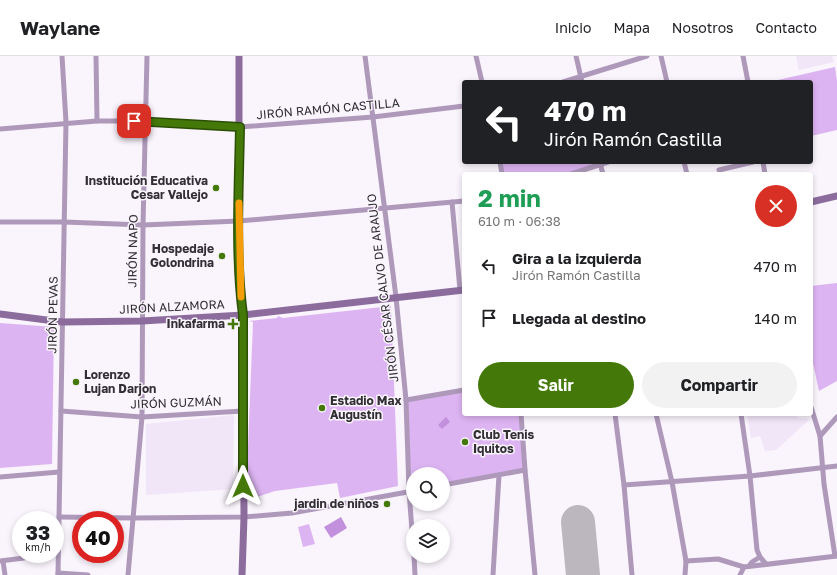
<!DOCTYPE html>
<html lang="es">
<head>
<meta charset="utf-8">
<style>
  :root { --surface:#fff; --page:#f2f2f2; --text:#202124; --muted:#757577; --line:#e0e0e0; --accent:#447909 }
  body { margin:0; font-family:"Golos Text",sans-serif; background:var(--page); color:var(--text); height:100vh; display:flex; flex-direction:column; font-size:15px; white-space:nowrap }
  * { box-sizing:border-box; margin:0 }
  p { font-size:13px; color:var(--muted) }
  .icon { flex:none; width:22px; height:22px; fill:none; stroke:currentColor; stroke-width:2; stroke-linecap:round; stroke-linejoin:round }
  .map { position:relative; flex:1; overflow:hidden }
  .details { position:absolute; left:462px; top:116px; width:351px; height:244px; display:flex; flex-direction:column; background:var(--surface); border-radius:4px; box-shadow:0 2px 6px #0003 }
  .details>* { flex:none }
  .guide { position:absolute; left:462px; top:24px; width:351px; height:84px; border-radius:4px; box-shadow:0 2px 6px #0003; background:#202124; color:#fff; overflow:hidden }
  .tools { position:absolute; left:406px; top:411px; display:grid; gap:8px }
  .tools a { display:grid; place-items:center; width:44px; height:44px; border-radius:50%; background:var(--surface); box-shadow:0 2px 6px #0003; font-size:20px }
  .speed { position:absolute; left:12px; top:455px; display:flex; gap:8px; font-size:20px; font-weight:700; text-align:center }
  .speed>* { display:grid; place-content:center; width:52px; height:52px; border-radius:50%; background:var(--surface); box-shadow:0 2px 6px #0003; line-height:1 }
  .speed small { font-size:10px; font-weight:400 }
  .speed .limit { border:6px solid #d22; background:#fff; color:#111 }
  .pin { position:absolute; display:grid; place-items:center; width:34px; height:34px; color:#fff; margin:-17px; border-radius:8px; box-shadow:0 2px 6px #0006 }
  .me { position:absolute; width:44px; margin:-22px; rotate:0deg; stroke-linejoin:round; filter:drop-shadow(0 0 3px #0008) }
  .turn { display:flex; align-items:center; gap:14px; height:84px; padding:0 16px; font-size:18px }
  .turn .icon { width:52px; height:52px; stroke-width:2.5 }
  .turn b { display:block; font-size:28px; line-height:34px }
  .round { display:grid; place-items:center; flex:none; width:42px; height:42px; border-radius:21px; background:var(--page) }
  .overview { display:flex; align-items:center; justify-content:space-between; height:68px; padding:0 16px }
  h1 { font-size:24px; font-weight:700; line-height:30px; color:#1e9e55 }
  .action { display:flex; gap:8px; margin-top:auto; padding:8px 16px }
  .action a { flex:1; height:46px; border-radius:24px; background:var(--accent); color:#fff; font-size:16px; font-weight:700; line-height:46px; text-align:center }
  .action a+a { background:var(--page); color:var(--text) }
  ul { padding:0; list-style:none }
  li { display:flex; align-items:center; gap:12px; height:52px; padding:0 16px }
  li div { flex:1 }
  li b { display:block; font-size:15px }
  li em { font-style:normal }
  header { display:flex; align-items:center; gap:24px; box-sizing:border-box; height:56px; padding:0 20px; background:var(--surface); border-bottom:1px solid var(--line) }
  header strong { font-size:19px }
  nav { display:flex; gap:22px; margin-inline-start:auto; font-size:14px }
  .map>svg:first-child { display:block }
  .built { fill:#f1e5f8 }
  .green { fill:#ddb4f2 }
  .water { fill:#c290dd }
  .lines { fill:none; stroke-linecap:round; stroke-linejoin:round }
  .runway { stroke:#bcb6be; stroke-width:34 }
  .street { stroke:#af99bb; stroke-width:5 }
  .secondary { stroke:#8c6c9d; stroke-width:7 }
  .route-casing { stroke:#2c4f06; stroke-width:10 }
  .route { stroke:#447909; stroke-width:7 }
  .slow { stroke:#f59e0b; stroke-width:7 }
  .poi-dot { fill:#447909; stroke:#faf4fd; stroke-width:1.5 }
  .labels { text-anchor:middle; stroke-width:3; stroke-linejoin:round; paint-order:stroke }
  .street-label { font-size:12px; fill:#322f34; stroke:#faf4fd }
  .poi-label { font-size:12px; font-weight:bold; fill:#322f34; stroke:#faf4fd; text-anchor:end }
</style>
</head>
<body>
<header>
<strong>Waylane</strong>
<nav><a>Inicio</a><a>Mapa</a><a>Nosotros</a><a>Contacto</a></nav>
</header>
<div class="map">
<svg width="837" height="519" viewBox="0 0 837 519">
  <rect width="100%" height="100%" fill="#faf4fd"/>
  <!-- built -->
  <g class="built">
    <polygon points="796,0 832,0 834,6 799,14"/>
    <polygon points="747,358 796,358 798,362 810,363 776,394 765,395 760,380 751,382"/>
    <polygon points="234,359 233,433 146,439 146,368"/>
  </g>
  <!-- green -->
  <g class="green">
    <polygon points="835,11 837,25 837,74 811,80 811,26 769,26"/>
    <polygon points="500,106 600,106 571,118 502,118"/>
    <polygon points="837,227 837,325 819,335 811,298 811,230"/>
    <polygon points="391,250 398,430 340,442 337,427 275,435 257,441 246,442 253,266 249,265 277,262 278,260 283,262"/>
    <polygon points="0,267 54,271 52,408 0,412"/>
    <polygon points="464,334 464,358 521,358 525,414 443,429 443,418 413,418 413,435 409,435 406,344"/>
    <polygon points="309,468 315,488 303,491 298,471"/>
  </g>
  <!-- water -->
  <g class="water">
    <polygon points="446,361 450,366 442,373 438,369"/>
    <polygon points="341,461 347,472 331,482 324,471"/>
  </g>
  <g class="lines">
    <!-- runway -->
    <polyline class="runway" points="578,466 583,519"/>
    <!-- street -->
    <g class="street">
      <polyline points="96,0 97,65"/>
      <polyline points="365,0 396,241 406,344 409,435 413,488"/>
      <polyline points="476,0 482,26"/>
      <polyline points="576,0 582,26"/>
      <polyline points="661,0 667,26"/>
      <polyline points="743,0 748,26"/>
      <polyline points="563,26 647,0"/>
      <polyline points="0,73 97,65 146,65 240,71 373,61 464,50"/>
      <polyline points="500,106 502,118"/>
      <polyline points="684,106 687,118"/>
      <polyline points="763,106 765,118"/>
      <polyline points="600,107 603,118"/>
      <polyline points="719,114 753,106"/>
      <polyline points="571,118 608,106"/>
      <polyline points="452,146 460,234"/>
      <polyline points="0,166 64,166 143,169 239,165 464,145"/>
      <polyline points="406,344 464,334"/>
      <polyline points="811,351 820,380 824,428 835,500"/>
      <polyline points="61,355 142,361 243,355"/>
      <polyline points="521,358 525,414 535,519"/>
      <polyline points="615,358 624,429 632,519"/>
      <polyline points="656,358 672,426 686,505 685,519"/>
      <polyline points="741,358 750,420 757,494 760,501 766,508"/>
      <polyline points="820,380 837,361"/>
      <polyline points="0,421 59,416"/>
      <polyline points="443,429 525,414"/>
      <polyline points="624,429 750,420 837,410"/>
      <polyline points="59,461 133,462 244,461 292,457 413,435"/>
      <polyline points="414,500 415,519"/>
      <polyline points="0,505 24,502"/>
      <polyline points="3,505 5,519"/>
      <polyline points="686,505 718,503 744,511"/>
      <polyline points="749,510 752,506 760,501"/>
      <polyline points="58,517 88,519"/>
      <polyline points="58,519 66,66 62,0"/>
      <polyline points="128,519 142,361 143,169 147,0"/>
      <polyline points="493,519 499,419"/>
      <polyline points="740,519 744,511 837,500"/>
    </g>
    <!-- secondary -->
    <g class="secondary">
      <polyline points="239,0 239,165 240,237 243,259 244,461 242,519"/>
      <polyline points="811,146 837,140"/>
      <polyline points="0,258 62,266 142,265 243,259 464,234"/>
    </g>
  </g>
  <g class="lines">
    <!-- route casing -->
    <g class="route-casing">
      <path id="route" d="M134 65 240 71C239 132 235 199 243 259V430"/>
    </g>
    <!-- route -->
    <use href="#route" class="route"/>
    <!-- slow -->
    <polyline class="slow" points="239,147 241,241"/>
  </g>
  <!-- markers -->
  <g class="poi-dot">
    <circle cx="216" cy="132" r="4"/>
    <circle cx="222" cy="200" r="4"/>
    <path d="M231 262h4v4h4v4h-4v4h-4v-4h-4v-4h4z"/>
    <circle cx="76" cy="326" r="4"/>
    <circle cx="322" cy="352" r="4"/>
    <circle cx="465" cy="386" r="4"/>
    <circle cx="387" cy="448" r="4"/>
  </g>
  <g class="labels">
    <!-- street labels -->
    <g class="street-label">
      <text transform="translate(328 53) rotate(-5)" y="4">JIRÓN RAMÓN CASTILLA</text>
      <text transform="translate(133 195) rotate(-89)" y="4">JIRÓN NAPO</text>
      <text transform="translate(383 232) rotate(-97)" y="4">JIRÓN CÉSAR CALVO DE ARAUJO</text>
      <text transform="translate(172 251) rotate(-3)" y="4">JIRÓN ALZAMORA</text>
      <text transform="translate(53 259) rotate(-89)" y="4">JIRÓN PEVAS</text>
      <text transform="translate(176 347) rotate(-2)" y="4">JIRÓN GUZMÁN</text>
    </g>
    <!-- poi labels -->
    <g class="poi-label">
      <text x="208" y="129">Institución Educativa<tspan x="208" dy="14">Cesar Vallejo</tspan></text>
      <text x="214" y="197">Hospedaje<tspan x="214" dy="14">Golondrina</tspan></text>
      <text x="225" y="272">Inkafarma</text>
      <text x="84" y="323" text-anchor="start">Lorenzo<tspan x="84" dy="14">Lujan Darjon</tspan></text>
      <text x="330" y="349" text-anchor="start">Estadio Max<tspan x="330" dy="14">Augustín</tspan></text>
      <text x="473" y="383" text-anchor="start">Club Tenis<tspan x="473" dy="14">Iquitos</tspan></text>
      <text x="379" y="452">jardin de niños</text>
    </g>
  </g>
</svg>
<div class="tools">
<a><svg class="icon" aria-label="search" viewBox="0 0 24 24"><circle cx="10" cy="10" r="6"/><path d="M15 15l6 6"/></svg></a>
<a><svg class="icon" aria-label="layers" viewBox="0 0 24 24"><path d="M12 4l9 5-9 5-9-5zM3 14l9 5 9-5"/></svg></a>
</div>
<div class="speed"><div>33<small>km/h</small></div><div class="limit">40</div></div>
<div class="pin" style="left:134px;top:65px;background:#d93025"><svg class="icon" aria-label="arrive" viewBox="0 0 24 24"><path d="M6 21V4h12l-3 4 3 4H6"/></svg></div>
<svg class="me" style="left:243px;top:430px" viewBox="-20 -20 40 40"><path d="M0-17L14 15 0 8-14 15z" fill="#447909" stroke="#fff" stroke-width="4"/></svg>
<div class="guide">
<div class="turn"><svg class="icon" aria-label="left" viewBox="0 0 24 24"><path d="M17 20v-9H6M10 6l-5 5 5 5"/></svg><div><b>470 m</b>Jirón Ramón Castilla</div></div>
</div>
<section class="details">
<div class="overview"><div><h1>2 min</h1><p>610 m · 06:38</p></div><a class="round" style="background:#d93025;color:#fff"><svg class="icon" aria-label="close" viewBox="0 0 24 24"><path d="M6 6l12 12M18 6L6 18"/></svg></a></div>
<ul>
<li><svg class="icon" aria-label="left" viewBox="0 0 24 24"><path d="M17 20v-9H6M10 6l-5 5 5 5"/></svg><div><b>Gira a la izquierda</b><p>Jirón Ramón Castilla</p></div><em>470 m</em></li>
<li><svg class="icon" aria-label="arrive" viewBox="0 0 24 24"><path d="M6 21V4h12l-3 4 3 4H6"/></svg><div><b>Llegada al destino</b></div><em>140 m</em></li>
</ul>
<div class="action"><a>Salir</a><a>Compartir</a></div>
</section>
</div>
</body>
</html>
